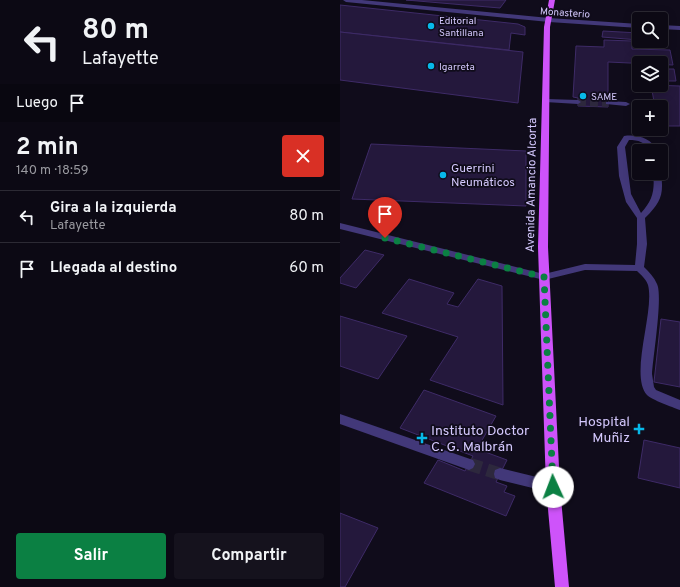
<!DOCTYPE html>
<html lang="es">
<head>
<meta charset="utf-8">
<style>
  :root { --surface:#0c0914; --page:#15121d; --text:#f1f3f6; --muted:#9a9aa0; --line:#2c2a34; --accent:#0b8043 }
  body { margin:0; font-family:Overpass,sans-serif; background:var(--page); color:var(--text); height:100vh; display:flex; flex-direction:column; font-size:15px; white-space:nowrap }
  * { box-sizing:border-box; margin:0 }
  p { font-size:13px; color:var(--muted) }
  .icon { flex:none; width:22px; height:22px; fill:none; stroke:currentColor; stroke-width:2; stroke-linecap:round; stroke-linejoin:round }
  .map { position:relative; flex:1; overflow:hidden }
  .panel { display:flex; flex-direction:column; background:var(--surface); width:340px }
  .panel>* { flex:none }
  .top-card { background:#0c0914; color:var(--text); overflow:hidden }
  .fabs { position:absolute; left:292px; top:12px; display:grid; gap:8px }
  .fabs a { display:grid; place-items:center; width:36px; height:36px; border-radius:4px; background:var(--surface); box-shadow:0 2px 10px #0003,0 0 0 1px var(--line); font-size:20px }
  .pin { position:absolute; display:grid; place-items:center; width:34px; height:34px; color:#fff; margin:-41px -17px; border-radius:50% 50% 50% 0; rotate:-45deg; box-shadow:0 0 4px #0007 }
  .pin .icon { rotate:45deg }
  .me { position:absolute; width:44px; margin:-22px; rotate:358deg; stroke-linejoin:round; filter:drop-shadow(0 0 3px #0008) }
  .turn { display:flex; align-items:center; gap:14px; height:84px; padding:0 16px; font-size:18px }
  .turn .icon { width:52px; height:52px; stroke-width:2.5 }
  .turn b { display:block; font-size:28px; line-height:34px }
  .then { display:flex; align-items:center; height:38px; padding:0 16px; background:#0003; gap:8px; font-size:15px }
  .round { display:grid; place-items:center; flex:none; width:42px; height:42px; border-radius:4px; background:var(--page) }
  .headline { display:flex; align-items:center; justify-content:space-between; height:68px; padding:0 16px }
  h1 { font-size:24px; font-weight:700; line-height:30px }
  .primary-button { display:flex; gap:8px; margin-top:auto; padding:8px 16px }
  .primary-button a { flex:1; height:46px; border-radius:4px; background:var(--accent); color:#fff; font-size:16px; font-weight:700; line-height:46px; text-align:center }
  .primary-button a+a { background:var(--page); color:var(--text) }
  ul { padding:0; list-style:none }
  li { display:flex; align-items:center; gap:12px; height:52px; padding:0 16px; border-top:1px solid var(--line) }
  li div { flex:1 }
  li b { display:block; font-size:15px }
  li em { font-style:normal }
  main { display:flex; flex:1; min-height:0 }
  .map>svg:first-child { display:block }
  .building { fill:#24183c; stroke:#3e2b67 }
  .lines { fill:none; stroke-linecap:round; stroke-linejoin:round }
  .minor-tunnel-far1 { stroke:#2d283d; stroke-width:8; stroke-dasharray:8 4; stroke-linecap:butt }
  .minor-tunnel { stroke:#2d283d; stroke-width:13; stroke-dasharray:13 6; stroke-linecap:butt }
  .minor { fill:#423879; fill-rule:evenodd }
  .major { fill:#ce53fa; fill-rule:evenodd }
  .route { stroke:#0b8043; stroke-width:7; stroke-dasharray:0 12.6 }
  .poi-dot { fill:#07b9ea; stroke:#100c1b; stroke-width:1.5 }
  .labels { text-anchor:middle; stroke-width:3.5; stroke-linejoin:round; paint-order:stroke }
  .far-street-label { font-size:10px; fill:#d4c8fd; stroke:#100c1b }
  .far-poi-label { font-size:10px; fill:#d4c8fd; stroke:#100c1b; text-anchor:start }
  .poi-label { font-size:12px; fill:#d4c8fd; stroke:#100c1b; text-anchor:start }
  .street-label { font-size:12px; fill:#d4c8fd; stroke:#100c1b }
  .near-poi-label { font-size:14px; fill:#d4c8fd; stroke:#100c1b; text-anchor:end }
</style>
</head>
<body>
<main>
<section class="panel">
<div class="top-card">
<div class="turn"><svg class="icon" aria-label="left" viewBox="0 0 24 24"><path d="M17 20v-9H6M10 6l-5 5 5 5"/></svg><div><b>80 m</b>Lafayette</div></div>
<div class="then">Luego<svg class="icon" aria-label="arrive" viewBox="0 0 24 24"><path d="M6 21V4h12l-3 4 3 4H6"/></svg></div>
</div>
<div class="headline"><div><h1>2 min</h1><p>140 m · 18:59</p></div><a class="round" style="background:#d93025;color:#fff"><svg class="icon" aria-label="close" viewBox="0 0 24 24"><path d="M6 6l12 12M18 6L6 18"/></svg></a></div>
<ul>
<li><svg class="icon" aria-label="left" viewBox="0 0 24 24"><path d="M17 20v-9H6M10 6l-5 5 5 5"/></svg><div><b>Gira a la izquierda</b><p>Lafayette</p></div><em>80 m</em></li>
<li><svg class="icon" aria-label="arrive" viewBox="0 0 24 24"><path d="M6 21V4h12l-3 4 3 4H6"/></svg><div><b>Llegada al destino</b></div><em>60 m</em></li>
</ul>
<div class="primary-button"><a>Salir</a><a>Compartir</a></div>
</section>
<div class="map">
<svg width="340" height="587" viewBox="0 0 340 587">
  <rect width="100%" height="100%" fill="#100c1b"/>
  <!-- building -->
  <g class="building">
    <polygon points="66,0 166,0 160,8"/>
    <polygon points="0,5 178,24 185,27 185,35 171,33 169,50 0,32"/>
    <polygon points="263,31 299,33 299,40 262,37"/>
    <polygon points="0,32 183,52 178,103 0,80"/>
    <polygon points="264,40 292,41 292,49 330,50 333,65 268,62 268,107 238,106 238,98 233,97 236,46 264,47"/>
    <polygon points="321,69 334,69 336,81 321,81"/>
    <polygon points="311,85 340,86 340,126 321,126 321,107 315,107"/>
    <polygon points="31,144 186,151 186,206 12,199"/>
    <polygon points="25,250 44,255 16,288 0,283 0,278"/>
    <polygon points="69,279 114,293 107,304 118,307 138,279 162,286 163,405 90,380 118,337 42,313"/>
    <polygon points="0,316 67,336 38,379 0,366"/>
    <polygon points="321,319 340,322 340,387 314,382"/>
    <polygon points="84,390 156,416 137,449 167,460 156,482 167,486 164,492 175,496 166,516 84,483 98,460 125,471 133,456 60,428"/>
    <polygon points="304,440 340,448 340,488 298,478"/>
    <polygon points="0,513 38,528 5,587 0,587"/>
  </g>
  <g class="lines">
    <!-- minor-tunnel-far1 -->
    <polyline class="minor-tunnel-far1" points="238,102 268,103"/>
    <!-- minor-tunnel -->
    <polyline class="minor-tunnel" points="129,464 160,474"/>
    <!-- minor -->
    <g class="minor">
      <polygon points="3,0 22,0 209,18 299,24 299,28 209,22 6,2"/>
      <polygon points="321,25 340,26 340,30 321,29"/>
      <polygon points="207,99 238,100 241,102 238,104 205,102 204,101"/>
      <polygon points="268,101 286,102 290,104 286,106 266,104 266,102"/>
      <path d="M284 136C297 134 312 138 317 151H309C306 142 298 140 289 140L285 147 291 194 301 213C313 200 315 190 313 173H321C324 195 321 202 305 218L307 244 304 267C309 272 314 277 317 284 323 296 313 357 312 374L314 387 316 390 340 400V410C332 407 312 400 307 395 289 375 315 311 308 285 306 279 301 275 297 271L245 270 204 280 0 229V223L204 274 245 264 295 265 297 244V218L286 202 279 176 277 147Z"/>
      <polygon points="0,414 133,460 135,464 133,468 129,470 0,424"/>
      <polygon points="160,468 213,481 218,483 220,487 218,491 213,493 160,480 155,478 154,474 155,470"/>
    </g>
    <!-- major -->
    <polygon class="major" points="209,0 215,0 210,27 208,247 220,487 229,587 215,587 206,487 198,247 204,27"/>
  </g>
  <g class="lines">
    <!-- route -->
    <polyline class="route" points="45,238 204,277 213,487"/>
  </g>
  <!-- markers -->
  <g class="poi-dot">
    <circle cx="91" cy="26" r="4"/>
    <circle cx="91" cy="66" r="4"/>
    <circle cx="243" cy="96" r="4"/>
    <circle cx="103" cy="175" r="4"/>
    <path d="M297 423h4v4h4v4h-4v4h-4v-4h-4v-4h4z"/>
    <path d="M80 432h4v4h4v4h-4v4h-4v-4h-4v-4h4z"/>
  </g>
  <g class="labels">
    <!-- far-street labels -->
    <g class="far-street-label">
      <text transform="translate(225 12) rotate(4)" y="4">Monasterio</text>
    </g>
    <!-- far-poi labels -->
    <g class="far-poi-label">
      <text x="99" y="24">Editorial<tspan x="99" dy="12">Santillana</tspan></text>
      <text x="99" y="70">Igarreta</text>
      <text x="251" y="100">SAME</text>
    </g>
    <!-- poi labels -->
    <g class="poi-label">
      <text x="111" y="172">Guerrini<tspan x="111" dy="14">Neumáticos</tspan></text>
    </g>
    <!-- street labels -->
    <g class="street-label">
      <text transform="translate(191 185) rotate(-89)" y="4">Avenida Amancio Alcorta</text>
    </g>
    <!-- near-poi labels -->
    <g class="near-poi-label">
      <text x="290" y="426">Hospital<tspan x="290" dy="16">Muñiz</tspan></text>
      <text x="91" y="435" text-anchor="start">Instituto Doctor<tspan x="91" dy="16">C. G. Malbrán</tspan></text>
    </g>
  </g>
</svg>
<div class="fabs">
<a><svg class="icon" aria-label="search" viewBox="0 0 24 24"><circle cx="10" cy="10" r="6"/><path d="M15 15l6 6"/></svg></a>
<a><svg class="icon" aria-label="layers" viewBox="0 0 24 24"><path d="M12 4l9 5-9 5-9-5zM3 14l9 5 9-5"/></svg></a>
<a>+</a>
<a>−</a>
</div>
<div class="pin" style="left:45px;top:238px;background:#d93025"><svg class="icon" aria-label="arrive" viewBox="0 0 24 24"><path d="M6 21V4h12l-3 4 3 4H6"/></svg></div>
<svg class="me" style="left:213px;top:487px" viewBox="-20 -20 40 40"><circle r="19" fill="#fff"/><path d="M0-13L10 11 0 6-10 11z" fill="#0b8043"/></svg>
</div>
</main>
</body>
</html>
